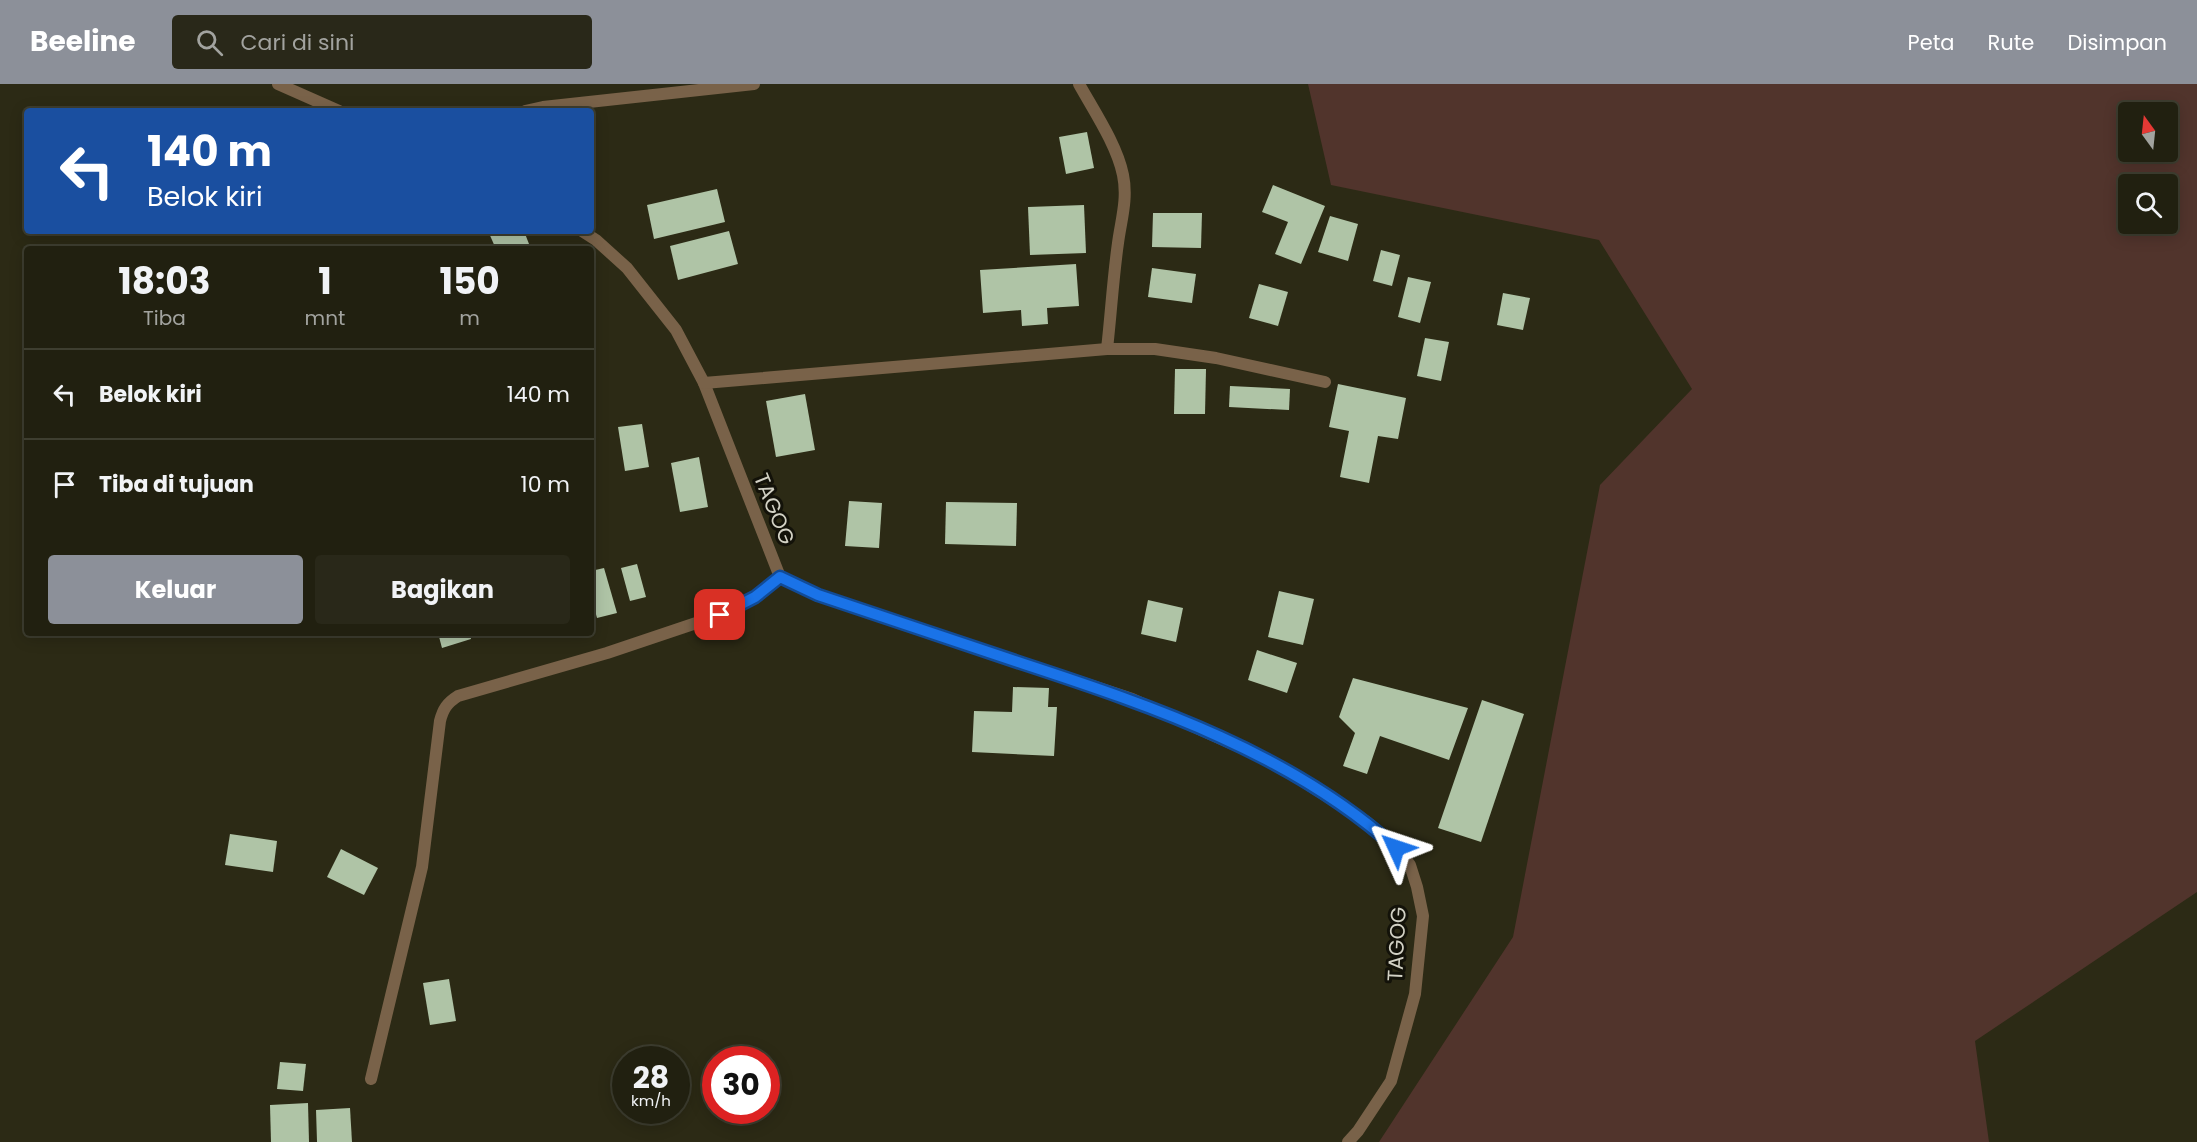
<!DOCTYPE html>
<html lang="id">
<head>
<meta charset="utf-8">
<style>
  :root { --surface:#212010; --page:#292819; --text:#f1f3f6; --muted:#a2a39f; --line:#3e3e30; --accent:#8c9099 }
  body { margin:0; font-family:Poppins,sans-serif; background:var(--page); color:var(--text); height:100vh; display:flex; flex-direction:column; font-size:22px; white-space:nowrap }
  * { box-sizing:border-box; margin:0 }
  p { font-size:20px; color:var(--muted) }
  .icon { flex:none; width:33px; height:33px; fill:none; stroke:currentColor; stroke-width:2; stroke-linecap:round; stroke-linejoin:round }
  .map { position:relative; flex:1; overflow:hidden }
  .sheet { position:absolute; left:24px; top:162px; width:570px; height:390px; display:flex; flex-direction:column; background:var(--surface); border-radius:6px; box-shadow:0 3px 15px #0003,0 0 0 2px var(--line) }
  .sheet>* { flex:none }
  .guide { position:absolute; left:24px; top:24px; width:570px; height:126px; border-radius:6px; box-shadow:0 3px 15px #0003,0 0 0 2px var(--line); background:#1a4fa0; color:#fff; overflow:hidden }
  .needle { width:39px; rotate:345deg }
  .controls { position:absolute; left:2118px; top:18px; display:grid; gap:12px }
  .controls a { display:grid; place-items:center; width:60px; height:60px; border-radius:6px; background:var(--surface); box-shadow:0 3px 15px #0003,0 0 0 2px var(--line); font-size:30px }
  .speed { position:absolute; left:612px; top:962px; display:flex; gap:12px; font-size:30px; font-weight:700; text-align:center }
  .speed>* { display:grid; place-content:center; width:78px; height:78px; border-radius:50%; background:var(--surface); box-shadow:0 3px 15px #0003,0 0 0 2px var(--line); line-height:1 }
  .speed small { font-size:15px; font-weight:400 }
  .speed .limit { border:9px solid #d22; background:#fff; color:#111 }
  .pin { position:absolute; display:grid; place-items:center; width:51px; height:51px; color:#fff; margin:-26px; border-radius:12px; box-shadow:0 3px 9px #0006 }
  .me { position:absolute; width:66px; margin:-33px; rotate:312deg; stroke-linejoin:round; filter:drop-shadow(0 0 4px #0008) }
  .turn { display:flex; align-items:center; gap:21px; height:126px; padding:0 24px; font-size:27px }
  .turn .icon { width:78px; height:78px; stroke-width:2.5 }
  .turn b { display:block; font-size:42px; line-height:51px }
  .eta { display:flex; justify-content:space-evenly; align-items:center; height:102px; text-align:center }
  .eta b { font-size:36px; font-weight:700; line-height:42px }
  .primary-button { display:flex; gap:12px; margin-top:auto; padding:12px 24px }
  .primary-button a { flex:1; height:69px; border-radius:6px; background:var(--accent); color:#fff; font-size:24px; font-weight:700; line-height:69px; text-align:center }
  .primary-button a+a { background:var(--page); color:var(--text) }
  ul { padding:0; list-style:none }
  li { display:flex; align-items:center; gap:18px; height:90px; padding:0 24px; border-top:2px solid var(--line) }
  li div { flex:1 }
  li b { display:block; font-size:22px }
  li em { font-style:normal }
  header { display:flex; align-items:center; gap:36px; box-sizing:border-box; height:84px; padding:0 30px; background:var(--accent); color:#fff }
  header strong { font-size:28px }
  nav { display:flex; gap:33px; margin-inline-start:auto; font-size:21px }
  .search { width:420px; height:54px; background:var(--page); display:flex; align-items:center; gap:15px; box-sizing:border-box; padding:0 21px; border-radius:6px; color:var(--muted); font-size:22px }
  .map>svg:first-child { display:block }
  .green { fill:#51342c; fill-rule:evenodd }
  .building { fill:#afc4a6 }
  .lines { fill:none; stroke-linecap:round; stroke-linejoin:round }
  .street { stroke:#796249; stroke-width:12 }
  .route-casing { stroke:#114b97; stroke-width:15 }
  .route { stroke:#1a73e8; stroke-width:10 }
  .labels { text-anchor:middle; stroke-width:6; stroke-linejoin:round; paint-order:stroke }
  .street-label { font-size:21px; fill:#d3d2c5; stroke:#131209 }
</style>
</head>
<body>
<header>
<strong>Beeline</strong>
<div class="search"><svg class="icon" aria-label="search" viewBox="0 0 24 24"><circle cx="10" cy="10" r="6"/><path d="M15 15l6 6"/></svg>Cari di sini</div>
<nav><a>Peta</a><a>Rute</a><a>Disimpan</a></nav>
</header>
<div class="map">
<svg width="2197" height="1058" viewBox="0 0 2197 1058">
  <rect width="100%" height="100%" fill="#2c2a15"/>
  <!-- green -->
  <path class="green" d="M1308 0H2197V808L1975 957 1989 1058H1379L1513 853 1600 401 1692 305 1599 156 1331 101ZM2128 28H2168V68H2128ZM2128 100H2168V140H2128Z"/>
  <!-- building -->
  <g class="building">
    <polygon points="1087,48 1094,84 1066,90 1059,53"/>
    <polygon points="1273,101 1325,122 1301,180 1275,170 1288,138 1262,128"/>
    <polygon points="717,105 725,138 654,155 647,121"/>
    <polygon points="1084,121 1086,169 1030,171 1028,123"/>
    <polygon points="1153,129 1202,129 1201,164 1152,163"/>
    <polygon points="1330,132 1358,140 1348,177 1318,168"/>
    <polygon points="488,147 524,147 529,160 516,165 496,165"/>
    <polygon points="729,147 738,180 678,196 670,162"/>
    <polygon points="1381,166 1400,171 1392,202 1373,197"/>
    <polygon points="1076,180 1079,222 1047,224 1048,240 1022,242 1021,226 983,229 980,186"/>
    <polygon points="1152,184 1196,190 1192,219 1148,213"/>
    <polygon points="1408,193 1431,198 1420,239 1398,233"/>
    <polygon points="1259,200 1288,208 1278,242 1249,234"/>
    <polygon points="1503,209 1530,214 1523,246 1497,241"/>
    <polygon points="1425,254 1449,258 1441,297 1417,292"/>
    <polygon points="1175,285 1206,285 1205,330 1174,330"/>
    <polygon points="1338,300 1406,314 1398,355 1378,352 1369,399 1340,393 1349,347 1329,343"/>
    <polygon points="1230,302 1290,305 1289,326 1229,323"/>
    <polygon points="805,310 815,366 776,373 766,317"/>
    <polygon points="642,340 649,383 625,387 618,343"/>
    <polygon points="699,373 708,423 680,428 671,379"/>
    <polygon points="849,417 882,419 879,464 845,462"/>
    <polygon points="946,418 1017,419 1016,462 945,460"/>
    <polygon points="637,480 646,513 630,517 621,484"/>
    <polygon points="604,484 617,529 597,534 591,512 591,487"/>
    <polygon points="1279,507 1314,515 1303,561 1268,553"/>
    <polygon points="1148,516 1183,524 1176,558 1141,550"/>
    <polygon points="438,549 470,549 471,555 442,564"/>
    <polygon points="1257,566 1297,579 1287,609 1248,596"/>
    <polygon points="1353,594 1468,624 1449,676 1380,652 1367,690 1343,682 1355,649 1339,633"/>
    <polygon points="1013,603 1049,604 1048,623 1057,623 1054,672 972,668 974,627 1012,628"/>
    <polygon points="1482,616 1524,630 1481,758 1438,744"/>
    <polygon points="230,750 277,757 273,788 225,781"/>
    <polygon points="341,765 378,784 364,811 327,793"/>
    <polygon points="449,895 456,937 430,941 423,899"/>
    <polygon points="280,978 306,980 303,1007 277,1005"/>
    <polygon points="308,1019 309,1058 271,1058 270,1021"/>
    <polygon points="350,1024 352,1058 317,1058 316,1026"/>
  </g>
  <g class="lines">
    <!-- street -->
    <g class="street">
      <polyline points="278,0 339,27"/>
      <path d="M1079 0C1094 27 1117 61 1123 91 1128 115 1121 136 1118 159 1113 194 1111 230 1107 265"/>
      <polyline points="525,27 543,23 754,0"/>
      <polyline points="582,147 596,156 627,184 676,246 704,299 780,493 818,511 1132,615 1273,678 1367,738 1396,763 1410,781 1417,803 1423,832 1415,910 1391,997 1358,1047 1348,1058"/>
      <polyline points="704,299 1107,265 1155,265 1216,274 1325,298"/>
      <path d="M371 995 422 783 440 637C443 625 447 619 458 612L607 569 720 531 755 513 780 493"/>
    </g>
  </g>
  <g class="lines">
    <!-- route casing -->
    <g class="route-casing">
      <path id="route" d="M720 531 755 513 780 493 818 511C887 534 955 557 1024 580 1155 623 1292 670 1396 764"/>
    </g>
    <!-- route -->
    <use href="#route" class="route"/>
  </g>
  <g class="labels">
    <!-- street labels -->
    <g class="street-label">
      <text transform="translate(774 425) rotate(68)" y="7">TAGOG</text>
      <text transform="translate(1397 860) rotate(-87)" y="7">TAGOG</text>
    </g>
  </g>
</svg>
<div class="controls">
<a><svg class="needle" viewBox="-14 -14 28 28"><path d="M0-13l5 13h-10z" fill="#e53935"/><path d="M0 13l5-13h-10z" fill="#a2a39f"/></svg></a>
<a><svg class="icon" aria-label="search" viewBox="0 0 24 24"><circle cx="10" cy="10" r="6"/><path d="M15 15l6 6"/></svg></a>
</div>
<div class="speed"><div>28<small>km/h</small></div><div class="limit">30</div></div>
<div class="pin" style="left:720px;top:531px;background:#d93025"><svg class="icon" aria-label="arrive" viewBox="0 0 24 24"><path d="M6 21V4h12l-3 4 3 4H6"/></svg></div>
<svg class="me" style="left:1396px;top:764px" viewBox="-20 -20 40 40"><path d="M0-17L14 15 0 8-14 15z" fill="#1a73e8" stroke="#fff" stroke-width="4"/></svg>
<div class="guide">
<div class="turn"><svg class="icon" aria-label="left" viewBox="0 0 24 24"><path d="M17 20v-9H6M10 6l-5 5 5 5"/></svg><div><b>140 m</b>Belok kiri</div></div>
</div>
<section class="sheet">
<div class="eta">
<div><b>18:03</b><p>Tiba</p></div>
<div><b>1</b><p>mnt</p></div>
<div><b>150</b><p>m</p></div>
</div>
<ul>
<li><svg class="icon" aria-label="left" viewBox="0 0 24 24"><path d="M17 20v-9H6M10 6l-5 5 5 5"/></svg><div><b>Belok kiri</b></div><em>140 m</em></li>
<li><svg class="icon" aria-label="arrive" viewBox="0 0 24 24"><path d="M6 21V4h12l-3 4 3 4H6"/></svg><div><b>Tiba di tujuan</b></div><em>10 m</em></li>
</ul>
<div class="primary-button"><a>Keluar</a><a>Bagikan</a></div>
</section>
</div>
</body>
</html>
